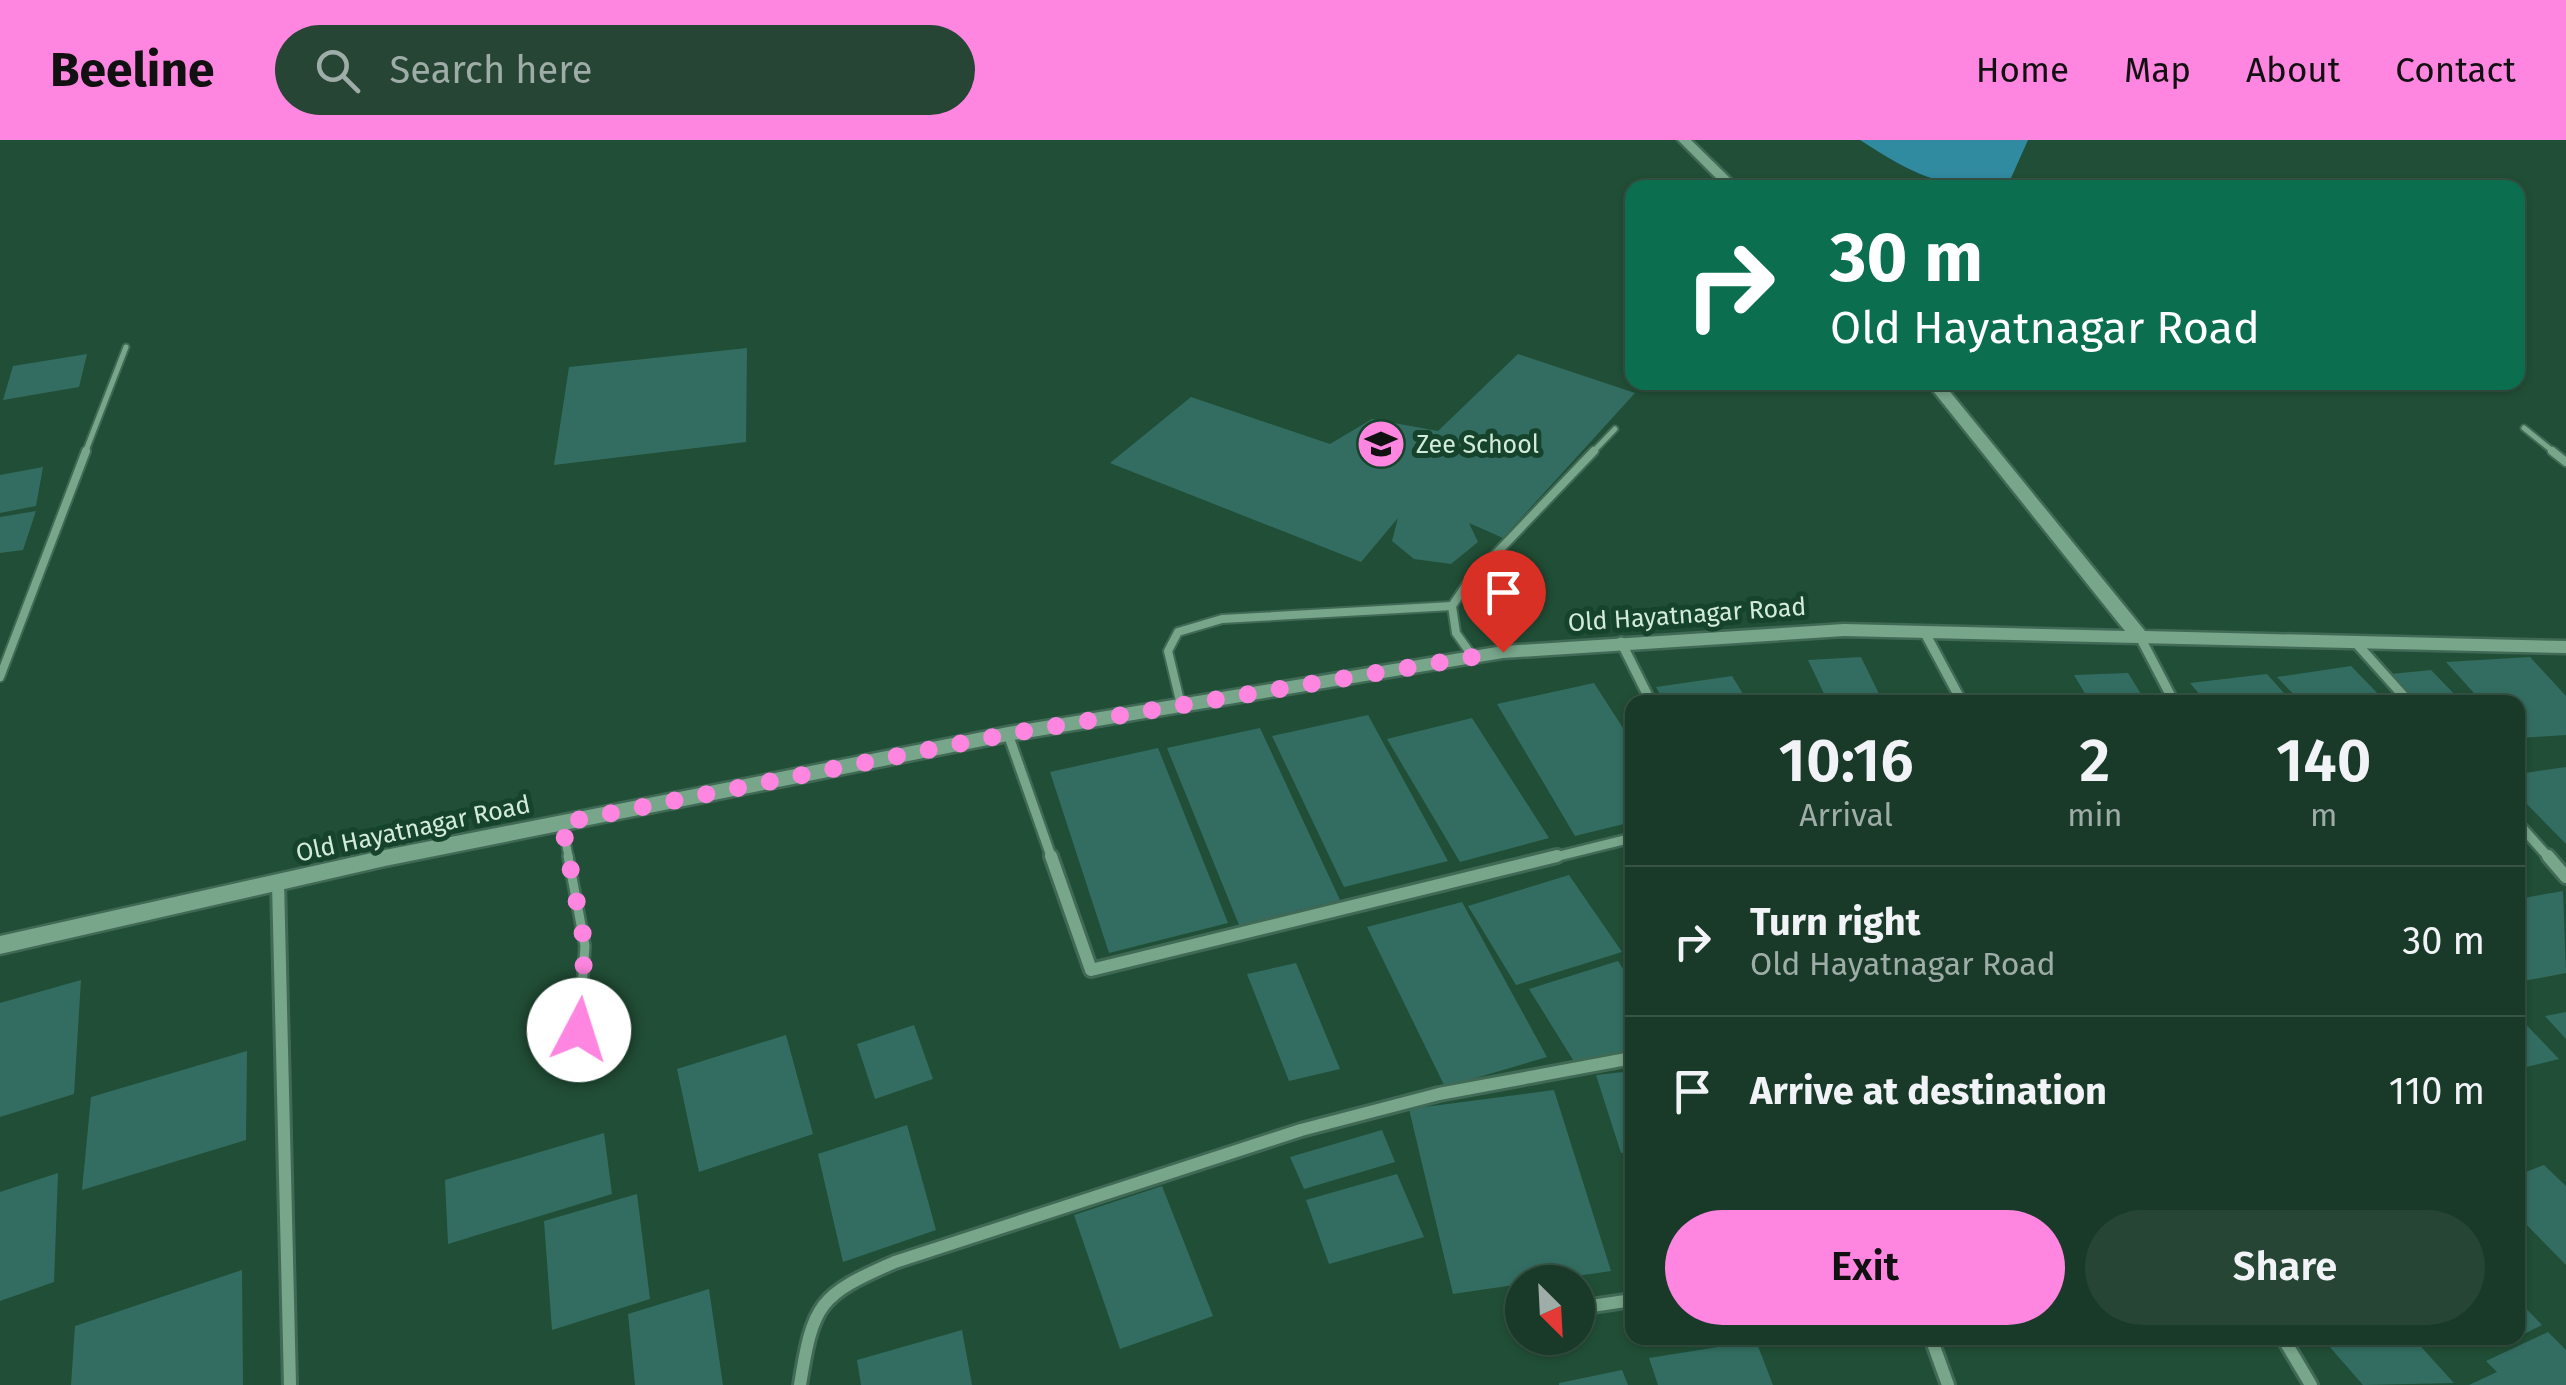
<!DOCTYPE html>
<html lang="en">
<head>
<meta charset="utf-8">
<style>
  :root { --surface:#193a28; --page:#264534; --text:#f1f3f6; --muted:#9fada8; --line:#375445; --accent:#fe85e0 }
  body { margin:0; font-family:"Fira Sans",sans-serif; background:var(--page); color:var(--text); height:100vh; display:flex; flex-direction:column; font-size:38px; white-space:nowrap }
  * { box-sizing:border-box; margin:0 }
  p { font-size:32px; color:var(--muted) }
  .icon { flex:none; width:55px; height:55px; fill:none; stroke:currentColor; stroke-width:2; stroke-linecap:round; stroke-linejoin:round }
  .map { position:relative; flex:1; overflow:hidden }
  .details { position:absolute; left:1625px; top:555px; width:900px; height:650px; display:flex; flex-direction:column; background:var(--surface); border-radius:20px; box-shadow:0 2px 8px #0004,0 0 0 2px var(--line) }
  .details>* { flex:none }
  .hud { position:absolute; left:1625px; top:40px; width:900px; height:210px; border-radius:20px; box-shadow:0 2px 8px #0004,0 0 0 2px var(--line); background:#0b6e4f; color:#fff; overflow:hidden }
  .needle { width:65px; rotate:156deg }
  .tools { position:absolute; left:1505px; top:1125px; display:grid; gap:20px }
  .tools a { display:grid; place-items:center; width:90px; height:90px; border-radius:50%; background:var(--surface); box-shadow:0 2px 8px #0004,0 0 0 2px var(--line); font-size:50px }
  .pin { position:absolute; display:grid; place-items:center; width:85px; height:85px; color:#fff; margin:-102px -42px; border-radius:50% 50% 50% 0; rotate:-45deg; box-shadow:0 0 10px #0007 }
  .pin .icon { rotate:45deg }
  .me { position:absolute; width:110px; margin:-55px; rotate:5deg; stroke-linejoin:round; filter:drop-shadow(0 0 8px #0008) }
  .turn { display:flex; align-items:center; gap:35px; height:210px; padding:0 40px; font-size:45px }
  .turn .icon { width:130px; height:130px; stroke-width:2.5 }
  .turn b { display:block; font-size:70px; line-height:85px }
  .eta { display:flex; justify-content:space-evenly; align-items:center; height:170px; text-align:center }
  .eta b { font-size:60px; font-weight:600; line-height:70px }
  .primary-button { display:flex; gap:20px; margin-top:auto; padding:20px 40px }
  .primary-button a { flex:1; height:115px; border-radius:60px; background:var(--accent); color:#111; font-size:40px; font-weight:600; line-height:115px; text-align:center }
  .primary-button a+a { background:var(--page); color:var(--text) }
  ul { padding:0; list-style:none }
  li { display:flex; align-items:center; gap:30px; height:150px; padding:0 40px; border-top:2px solid var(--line) }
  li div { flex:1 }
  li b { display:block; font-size:38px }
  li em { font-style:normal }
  header { display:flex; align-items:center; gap:60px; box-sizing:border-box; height:140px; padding:0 50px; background:var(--accent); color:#111 }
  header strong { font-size:48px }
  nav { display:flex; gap:55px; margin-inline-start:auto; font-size:35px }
  .search { width:700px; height:90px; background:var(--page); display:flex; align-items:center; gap:25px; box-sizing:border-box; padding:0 35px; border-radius:55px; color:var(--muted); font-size:38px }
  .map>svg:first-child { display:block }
  .water { fill:#308aa0 }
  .building { fill:#336d61 }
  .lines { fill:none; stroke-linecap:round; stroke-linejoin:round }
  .lane-far2-casing { stroke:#416a56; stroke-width:9 }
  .lane-far1-casing { stroke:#416a56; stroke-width:12 }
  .lane-casing { stroke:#416a56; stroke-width:14 }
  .street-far1-casing { stroke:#416a56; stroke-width:14 }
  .street-casing { stroke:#416a56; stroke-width:18 }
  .secondary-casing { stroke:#416a56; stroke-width:5 }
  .lane-far2 { stroke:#78a68a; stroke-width:5 }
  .lane-far1 { stroke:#78a68a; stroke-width:8 }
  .lane { stroke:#78a68a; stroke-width:9 }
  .street-far1 { stroke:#78a68a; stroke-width:9 }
  .street { stroke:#78a68a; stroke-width:12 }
  .secondary { fill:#78a68a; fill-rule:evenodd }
  .route { stroke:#fe85e0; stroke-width:18; stroke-dasharray:0 32.4 }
  .labels { text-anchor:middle; stroke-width:10; stroke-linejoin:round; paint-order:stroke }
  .poi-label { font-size:25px; fill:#d3ebdc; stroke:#16432b; text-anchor:start }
  .street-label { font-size:25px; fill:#d3ebdc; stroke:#16432b }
</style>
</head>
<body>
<header>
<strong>Beeline</strong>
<div class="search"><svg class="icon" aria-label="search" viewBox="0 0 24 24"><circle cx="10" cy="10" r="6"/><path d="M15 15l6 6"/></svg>Search here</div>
<nav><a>Home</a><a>Map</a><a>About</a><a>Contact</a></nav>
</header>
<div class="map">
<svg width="2566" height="1245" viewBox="0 0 2566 1245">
  <rect width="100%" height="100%" fill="#214e36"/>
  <!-- water -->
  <path class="water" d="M1860 0H2028L2007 47C1939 48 1916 36 1860 0Z"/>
  <!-- building -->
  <g class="building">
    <polygon points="747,208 746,302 554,325 569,227"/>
    <polygon points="87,214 79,247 3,260 13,226"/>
    <polygon points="1518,214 1635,253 1503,398 1469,383 1478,402 1451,424 1414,419 1392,401 1398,378 1361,422 1110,323 1191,257 1330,304 1372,279 1438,291"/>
    <polygon points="43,327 36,366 0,373 0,335"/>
    <polygon points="36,371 23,410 0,413 0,377"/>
    <polygon points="1861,517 1883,562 1828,562 1808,520"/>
    <polygon points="2530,517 2566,556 2566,595 2518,598 2518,562 2482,562 2446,522"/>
    <polygon points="2351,526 2386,562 2301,562 2277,537"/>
    <polygon points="2431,530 2462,562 2417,562 2391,534"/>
    <polygon points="2128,533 2146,562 2090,562 2074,535"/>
    <polygon points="2267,534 2292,562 2206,562 2190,543"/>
    <polygon points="1732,536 1748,562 1664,562 1656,547"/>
    <polygon points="1594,543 1632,602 1632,682 1575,696 1497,564"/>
    <polygon points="1368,575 1448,721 1344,747 1272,596"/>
    <polygon points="1472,578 1549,698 1460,722 1387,599"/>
    <polygon points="1260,588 1340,760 1239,785 1167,608"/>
    <polygon points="1158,608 1228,783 1109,813 1050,632"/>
    <polygon points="2566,627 2566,704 2518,655 2518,634"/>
    <polygon points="1569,735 1622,812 1516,845 1468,766"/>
    <polygon points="2563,751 2566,833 2518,842 2518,759"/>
    <polygon points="1462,762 1547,917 1445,947 1367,787"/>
    <polygon points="1618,821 1632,843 1632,910 1578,928 1529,849"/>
    <polygon points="1296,823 1340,929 1289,941 1247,834"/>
    <polygon points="81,840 74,954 0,977 0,863"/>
    <polygon points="2566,872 2566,899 2545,876"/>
    <polygon points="2518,876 2559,919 2518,929"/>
    <polygon points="914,885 933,939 875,959 857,904"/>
    <polygon points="786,895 813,994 699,1032 677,929"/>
    <polygon points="247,911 246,1000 82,1050 91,957"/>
    <polygon points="1632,931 1632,1012 1621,1013 1596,935"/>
    <polygon points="1554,950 1611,1131 1453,1154 1409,969"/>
    <polygon points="907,985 936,1090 843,1122 818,1014"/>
    <polygon points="1382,990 1395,1022 1304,1049 1290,1017"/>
    <polygon points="604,993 612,1054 448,1104 445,1040"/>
    <polygon points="2544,1025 2566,1046 2566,1125 2518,1076 2518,1035"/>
    <polygon points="58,1033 54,1142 0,1161 0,1052"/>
    <polygon points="1397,1034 1424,1097 1329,1124 1306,1060"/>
    <polygon points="1162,1046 1213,1176 1120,1209 1074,1075"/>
    <polygon points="637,1054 650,1159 552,1190 544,1081"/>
    <polygon points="242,1130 243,1245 71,1245 75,1186"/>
    <polygon points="709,1149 723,1245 635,1245 628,1174"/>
    <polygon points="2518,1160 2542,1185 2518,1197"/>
    <polygon points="962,1190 972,1245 861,1245 857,1220"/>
    <polygon points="2548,1192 2566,1210 2566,1245 2469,1245 2497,1232 2486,1221"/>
    <polygon points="2322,1198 2413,1198 2454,1243 2363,1245"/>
    <polygon points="1756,1201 1773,1245 1658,1245 1649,1218"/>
    <polygon points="1622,1230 1628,1245 1559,1245 1559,1243"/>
  </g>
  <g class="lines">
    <!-- lane-far2 casing -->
    <g class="lane-far2-casing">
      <g id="lane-far2">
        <polyline points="2524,288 2555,313"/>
        <polyline points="85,313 126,207"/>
        <polyline points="1592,313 1615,289"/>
      </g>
    </g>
    <!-- lane-far1 casing -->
    <g class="lane-far1-casing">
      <g id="lane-far1">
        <polyline points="2552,311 2566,322"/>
        <polyline points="1473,517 1456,493 1452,466 1467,444 1594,311"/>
        <polyline points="0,537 86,311"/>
        <polyline points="1181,565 1168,511 1178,492 1222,479 1452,466"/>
        <polyline points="562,683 569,719"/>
      </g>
    </g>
    <!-- lane casing -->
    <g class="lane-casing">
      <polyline id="lane" points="568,716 585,806 579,890 591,917"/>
    </g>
    <!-- street-far1 casing -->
    <g class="street-far1-casing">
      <g id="street-far1">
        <polyline points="1925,493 1962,562"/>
        <polyline points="2140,497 2174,562"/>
        <polyline points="1621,502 1651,562"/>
        <polyline points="2356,503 2409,562"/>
        <polyline points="1008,594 1052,719"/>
        <polyline points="2518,683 2550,719"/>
        <polyline points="1547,719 1632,698"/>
      </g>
    </g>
    <!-- street casing -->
    <g class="street-casing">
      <g id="street">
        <polyline points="1051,716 1091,830 1557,716"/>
        <polyline points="2548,716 2566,737"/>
        <polyline points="278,742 290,1245"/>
        <polyline points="1578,1168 1632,1160"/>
        <polyline points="1931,1198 1948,1245"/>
        <polyline points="2283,1198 2311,1245"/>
        <path d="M800 1245C813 1163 819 1155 895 1122L1301 990 1439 954 1632 918"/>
      </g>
    </g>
    <!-- secondary casing -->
    <g class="secondary-casing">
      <g id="secondary">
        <polygon points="1678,0 1691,0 1740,48 1726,48"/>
        <polygon points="1926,242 1942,242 2145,491 2566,501 2566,513 1844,496 1503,518 1008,601 385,726 0,814 0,796 385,710 1008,587 1503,506 1844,484 2125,491"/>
      </g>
    </g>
    <!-- lane-far2 -->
    <use href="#lane-far2" class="lane-far2"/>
    <!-- lane-far1 -->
    <use href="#lane-far1" class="lane-far1"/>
    <!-- lane -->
    <use href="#lane" class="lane"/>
    <!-- street-far1 -->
    <use href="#street-far1" class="street-far1"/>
    <!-- street -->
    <use href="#street" class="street"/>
    <!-- secondary -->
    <use href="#secondary" class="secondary"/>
  </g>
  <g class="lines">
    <!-- route -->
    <polyline class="route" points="579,890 585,806 562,683 1008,594 1503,512"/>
  </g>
  <!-- icons -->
  <defs>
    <g id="school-disc" transform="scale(2.5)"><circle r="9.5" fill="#fe85e0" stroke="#16432b"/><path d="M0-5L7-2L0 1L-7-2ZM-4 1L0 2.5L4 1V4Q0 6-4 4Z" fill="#111"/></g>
  </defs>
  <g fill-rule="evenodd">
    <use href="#school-disc" x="1381" y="304"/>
  </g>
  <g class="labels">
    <!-- poi labels -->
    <g class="poi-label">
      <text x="1416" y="313">Zee School</text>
    </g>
    <!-- street labels -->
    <g class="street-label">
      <text transform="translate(1687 474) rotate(-4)" y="9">Old Hayatnagar Road</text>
      <text transform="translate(413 688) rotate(-12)" y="9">Old Hayatnagar Road</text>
    </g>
  </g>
</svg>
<div class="tools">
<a><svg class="needle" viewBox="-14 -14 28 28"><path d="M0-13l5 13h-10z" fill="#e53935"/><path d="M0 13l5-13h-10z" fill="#9fada8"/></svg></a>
</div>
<div class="pin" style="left:1503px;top:512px;background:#d93025"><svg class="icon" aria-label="arrive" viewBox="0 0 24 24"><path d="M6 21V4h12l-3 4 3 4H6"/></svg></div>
<svg class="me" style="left:579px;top:890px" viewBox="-20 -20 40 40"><circle r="19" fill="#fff"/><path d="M0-13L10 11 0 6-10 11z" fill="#fe85e0"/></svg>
<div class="hud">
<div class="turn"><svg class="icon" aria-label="right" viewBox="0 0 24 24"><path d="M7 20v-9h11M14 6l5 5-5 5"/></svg><div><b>30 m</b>Old Hayatnagar Road</div></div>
</div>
<section class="details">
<div class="eta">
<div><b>10:16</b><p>Arrival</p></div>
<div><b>2</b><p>min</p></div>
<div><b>140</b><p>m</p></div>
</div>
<ul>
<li><svg class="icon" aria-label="right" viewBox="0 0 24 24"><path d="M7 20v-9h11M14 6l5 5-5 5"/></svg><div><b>Turn right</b><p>Old Hayatnagar Road</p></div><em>30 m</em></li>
<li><svg class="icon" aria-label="arrive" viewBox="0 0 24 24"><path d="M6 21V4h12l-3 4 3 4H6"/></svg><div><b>Arrive at destination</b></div><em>110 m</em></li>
</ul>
<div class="primary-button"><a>Exit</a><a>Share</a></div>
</section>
</div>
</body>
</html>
